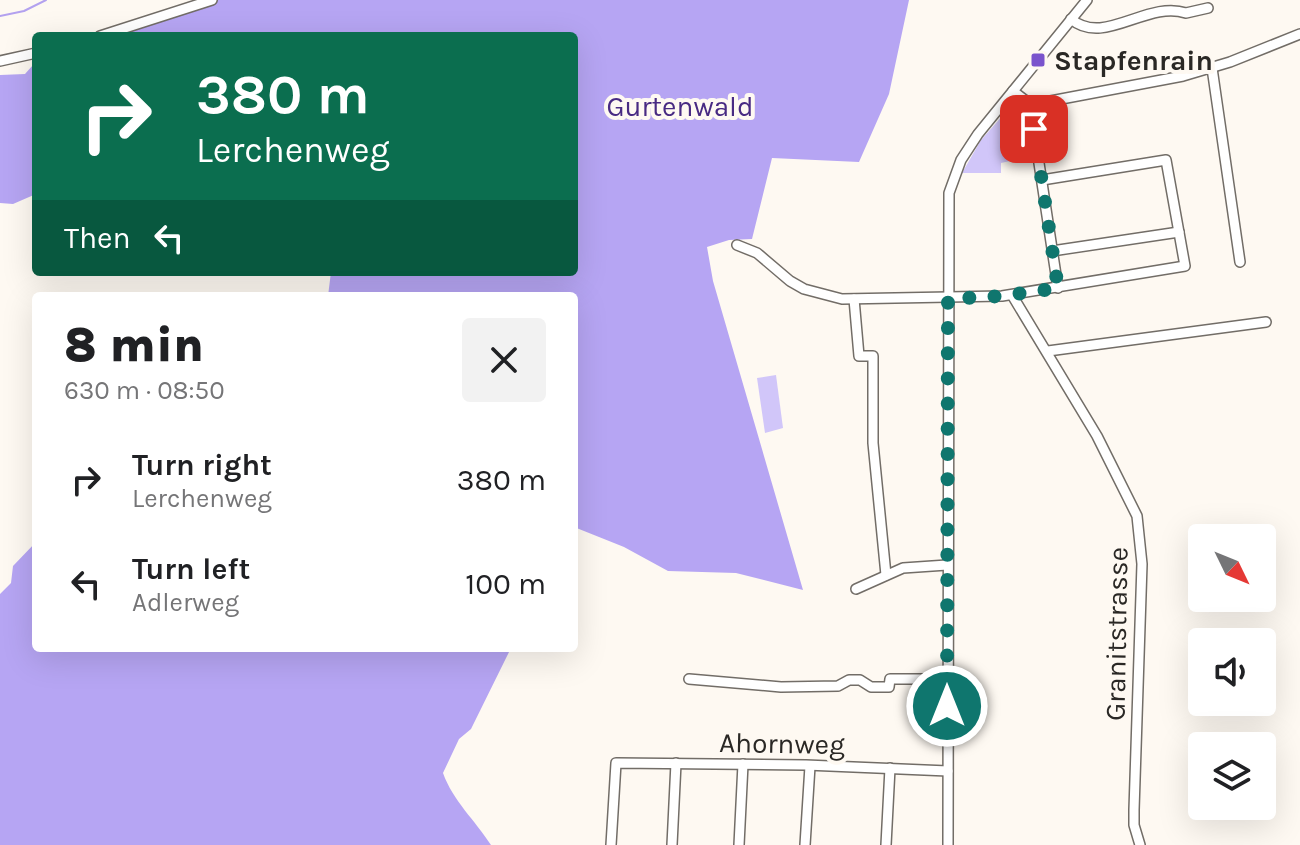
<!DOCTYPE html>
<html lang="en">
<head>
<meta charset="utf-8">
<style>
  :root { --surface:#fff; --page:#f2f2f2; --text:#202124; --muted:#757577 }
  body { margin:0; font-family:Karla,sans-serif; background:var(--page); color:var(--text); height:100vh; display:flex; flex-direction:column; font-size:30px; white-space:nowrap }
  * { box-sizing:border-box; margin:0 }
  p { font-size:26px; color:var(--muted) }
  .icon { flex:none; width:44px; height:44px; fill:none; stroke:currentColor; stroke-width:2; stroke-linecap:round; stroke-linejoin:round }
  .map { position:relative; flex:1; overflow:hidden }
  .sheet { position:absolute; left:32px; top:292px; width:546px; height:360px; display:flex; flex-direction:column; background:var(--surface); border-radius:8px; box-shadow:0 8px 32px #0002 }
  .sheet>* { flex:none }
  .hud { position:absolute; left:32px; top:32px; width:546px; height:244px; border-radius:8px; box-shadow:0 8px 32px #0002; background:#0b6e4f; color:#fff; overflow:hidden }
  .needle { width:52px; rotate:133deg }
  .fabs { position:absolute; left:1188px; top:524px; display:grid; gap:16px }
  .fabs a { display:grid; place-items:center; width:88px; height:88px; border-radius:8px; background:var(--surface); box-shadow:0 8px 32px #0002; font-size:40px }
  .pin { position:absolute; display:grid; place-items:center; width:68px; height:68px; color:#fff; margin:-34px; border-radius:16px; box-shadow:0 4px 12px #0006 }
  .me { position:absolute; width:88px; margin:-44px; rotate:0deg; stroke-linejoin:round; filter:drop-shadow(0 0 6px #0008) }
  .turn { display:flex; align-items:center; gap:28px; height:168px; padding:0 32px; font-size:36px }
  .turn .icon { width:104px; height:104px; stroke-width:2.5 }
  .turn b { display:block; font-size:56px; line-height:68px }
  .then { display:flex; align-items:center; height:76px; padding:0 32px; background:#0003; gap:16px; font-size:30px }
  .round { display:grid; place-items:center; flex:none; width:84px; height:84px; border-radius:8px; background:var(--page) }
  .headline { display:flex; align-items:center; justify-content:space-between; height:136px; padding:0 32px }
  h1 { font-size:48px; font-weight:800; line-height:60px }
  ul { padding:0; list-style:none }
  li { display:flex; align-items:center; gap:24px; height:104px; padding:0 32px }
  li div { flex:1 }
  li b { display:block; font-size:30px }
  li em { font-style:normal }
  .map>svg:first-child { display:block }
  .green { fill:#d1c6f9 }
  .forest { fill:#b6a5f3 }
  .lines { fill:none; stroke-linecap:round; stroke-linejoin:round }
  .stream { stroke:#b3a1ef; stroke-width:2 }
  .minor-casing { stroke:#726d67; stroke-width:12 }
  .minor { stroke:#fff; stroke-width:9 }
  .route { stroke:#0f766e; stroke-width:14; stroke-dasharray:0 25.2 }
  .poi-dot { fill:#7a54cd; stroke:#fef9f2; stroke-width:3 }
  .labels { text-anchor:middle; stroke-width:8; stroke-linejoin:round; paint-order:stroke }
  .poi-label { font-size:28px; font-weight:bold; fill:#2a2825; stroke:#fef9f2; text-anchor:start }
  .park-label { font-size:28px; fill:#482a83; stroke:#fef9f2 }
  .street-label { font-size:28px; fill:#2a2825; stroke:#fef9f2 }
</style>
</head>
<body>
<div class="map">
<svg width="1300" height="845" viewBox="0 0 1300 845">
  <rect width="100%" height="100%" fill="#fef9f2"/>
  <!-- green -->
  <g class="green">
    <polygon points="1012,105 1025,108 1033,156 1001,163 1001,173 962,173 981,140"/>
    <polygon points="776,375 783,428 765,433 757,378"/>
  </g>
  <!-- forest -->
  <g class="forest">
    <polygon points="212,0 909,0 889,94 859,162 772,158 752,239 729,240 707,247 713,281 803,590 736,573 668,571 624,547 574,527 574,296 328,296 331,272 574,272 574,36 108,36"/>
    <polygon points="33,65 36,65 36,194 13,204 0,203 0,75 25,74"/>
    <path d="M36 542V648H511L471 729 459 739 443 773C453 801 475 820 491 845H0V594L11 583 13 566Z"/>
  </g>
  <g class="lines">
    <!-- stream -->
    <polyline class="stream" points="0,16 24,11 46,0"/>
    <!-- minor casing -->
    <g class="minor-casing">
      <g id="minor">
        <path d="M1071 19C1104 47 1147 0 1186 13L1208 8"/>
        <polyline points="100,36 212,0"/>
        <polyline points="0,61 36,53"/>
        <polyline points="1212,68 1240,262"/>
        <polyline points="1013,91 1030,104 1040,103 1183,76 1230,62 1300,34"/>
        <polyline points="1030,104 1058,288"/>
        <polyline points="737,245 757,253 790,281 804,289 842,299 1002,296 1185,266 1166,160 1042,180"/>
        <polyline points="1052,251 1179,232"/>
        <polyline points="1012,295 1097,436 1137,516 1142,564 1134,810 1134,825 1140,845"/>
        <polyline points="854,299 859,356 873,356 873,443 886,575"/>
        <polyline points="1048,351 1266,322"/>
        <polyline points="856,589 903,568 947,565"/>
        <polyline points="689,679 781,687 838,686 849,680 860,680 871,687 889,687 890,679 946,679"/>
        <polyline points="611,845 616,763 806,765 948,771"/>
        <polyline points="672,845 676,763"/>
        <polyline points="739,845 743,764"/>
        <polyline points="805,845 810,766"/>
        <polyline points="886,845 890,768"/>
        <polyline points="948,845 949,193 961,160 978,134 1087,0"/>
      </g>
    </g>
    <!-- minor -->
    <use href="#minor" class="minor"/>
  </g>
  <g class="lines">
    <!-- route -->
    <polyline class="route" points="947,706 948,299 1002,296 1058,288 1034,129"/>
  </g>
  <!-- markers -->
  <rect class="poi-dot" x="1030" y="52" width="16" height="16" rx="4"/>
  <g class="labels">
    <!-- poi labels -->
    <g class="poi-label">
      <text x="1054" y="70">Stapfenrain</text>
    </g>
    <!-- park labels -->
    <g class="park-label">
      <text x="680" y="116">Gurtenwald</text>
    </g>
    <!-- street labels -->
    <g class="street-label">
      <text transform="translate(1116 634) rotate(-89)" y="10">Granitstrasse</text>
      <text transform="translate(782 743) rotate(1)" y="10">Ahornweg</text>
    </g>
  </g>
</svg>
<div class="fabs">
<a><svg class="needle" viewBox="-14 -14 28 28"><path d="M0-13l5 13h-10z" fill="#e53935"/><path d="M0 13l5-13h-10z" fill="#757577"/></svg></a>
<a><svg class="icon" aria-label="sound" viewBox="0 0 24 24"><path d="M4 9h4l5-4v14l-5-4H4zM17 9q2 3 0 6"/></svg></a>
<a><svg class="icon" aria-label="layers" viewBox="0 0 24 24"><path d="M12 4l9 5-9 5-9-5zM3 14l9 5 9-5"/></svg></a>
</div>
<div class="pin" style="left:1034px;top:129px;background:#d93025"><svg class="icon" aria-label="arrive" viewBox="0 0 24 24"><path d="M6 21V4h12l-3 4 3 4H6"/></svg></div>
<svg class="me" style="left:947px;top:706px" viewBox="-20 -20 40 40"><circle r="17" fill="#0f766e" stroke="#fff" stroke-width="3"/><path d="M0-11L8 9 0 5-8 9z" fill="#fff"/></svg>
<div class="hud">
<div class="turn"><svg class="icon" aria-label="right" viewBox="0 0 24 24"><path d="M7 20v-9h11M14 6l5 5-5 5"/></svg><div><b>380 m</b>Lerchenweg</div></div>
<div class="then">Then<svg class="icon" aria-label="left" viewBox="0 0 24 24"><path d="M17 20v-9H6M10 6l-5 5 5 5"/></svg></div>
</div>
<section class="sheet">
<div class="headline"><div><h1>8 min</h1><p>630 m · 08:50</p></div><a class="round"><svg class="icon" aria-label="close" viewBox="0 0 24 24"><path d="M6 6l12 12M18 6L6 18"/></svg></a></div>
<ul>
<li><svg class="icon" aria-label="right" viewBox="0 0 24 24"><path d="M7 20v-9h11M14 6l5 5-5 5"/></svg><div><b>Turn right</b><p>Lerchenweg</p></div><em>380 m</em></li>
<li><svg class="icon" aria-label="left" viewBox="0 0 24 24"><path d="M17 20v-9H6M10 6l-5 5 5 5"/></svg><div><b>Turn left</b><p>Adlerweg</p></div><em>100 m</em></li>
</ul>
</section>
</div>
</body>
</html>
